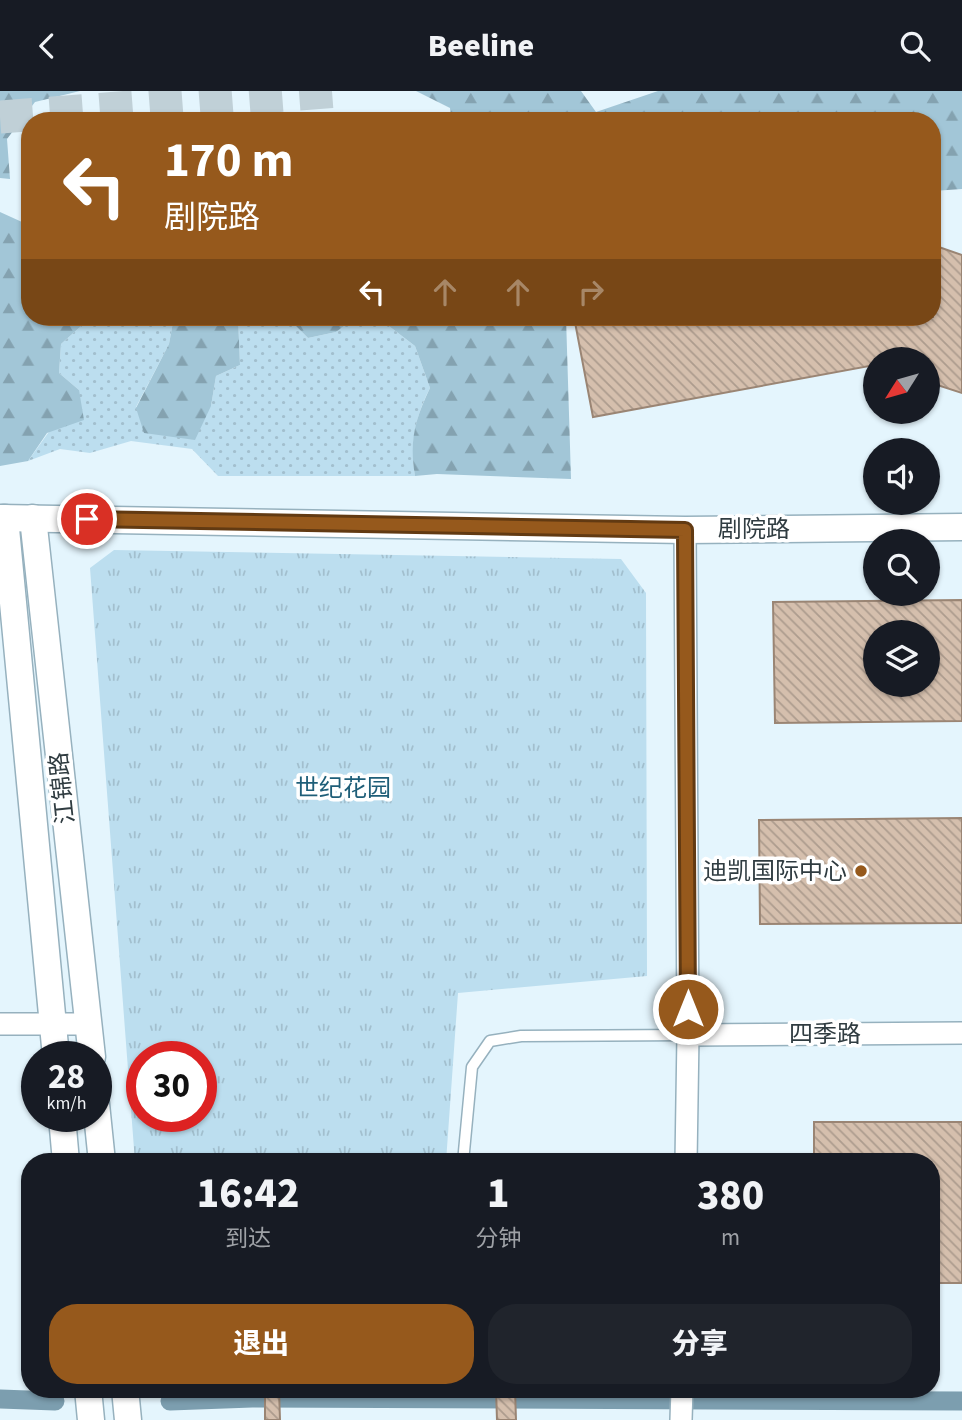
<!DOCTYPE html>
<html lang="zh">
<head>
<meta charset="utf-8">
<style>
  :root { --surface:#171b24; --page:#20242c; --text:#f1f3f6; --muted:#9ea1a6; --accent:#96591c }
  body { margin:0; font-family:"Source Sans 3","Noto Sans SC",sans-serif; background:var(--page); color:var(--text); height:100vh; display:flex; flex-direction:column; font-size:26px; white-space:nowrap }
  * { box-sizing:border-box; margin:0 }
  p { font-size:23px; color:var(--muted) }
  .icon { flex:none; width:38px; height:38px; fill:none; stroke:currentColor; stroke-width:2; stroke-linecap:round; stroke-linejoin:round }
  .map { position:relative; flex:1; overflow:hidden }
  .drawer { position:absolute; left:21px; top:1062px; width:919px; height:245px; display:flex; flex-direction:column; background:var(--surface); border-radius:28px; box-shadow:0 2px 5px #0004 }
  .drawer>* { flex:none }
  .hud { position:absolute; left:21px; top:21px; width:920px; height:214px; border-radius:28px; box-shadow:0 2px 5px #0004; background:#96591c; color:#fff; overflow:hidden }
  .needle { width:46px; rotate:233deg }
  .buttons { position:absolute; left:863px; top:256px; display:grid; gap:14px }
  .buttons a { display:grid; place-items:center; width:77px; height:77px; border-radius:50%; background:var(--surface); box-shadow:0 2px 5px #0004; font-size:35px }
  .speed { position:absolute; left:21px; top:950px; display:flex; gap:14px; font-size:35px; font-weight:700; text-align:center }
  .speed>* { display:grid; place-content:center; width:91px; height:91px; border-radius:50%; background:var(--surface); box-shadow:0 2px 5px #0004; line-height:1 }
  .speed small { font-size:18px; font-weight:400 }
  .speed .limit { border:10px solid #d22; background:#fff; color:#111 }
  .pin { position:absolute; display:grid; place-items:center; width:60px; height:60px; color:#fff; margin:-30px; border:4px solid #fff; border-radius:50%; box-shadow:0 2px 7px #0007 }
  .me { position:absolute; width:77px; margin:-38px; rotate:0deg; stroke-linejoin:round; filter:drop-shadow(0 0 5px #0008) }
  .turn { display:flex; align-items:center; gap:24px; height:147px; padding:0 28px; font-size:32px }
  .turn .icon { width:91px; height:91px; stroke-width:2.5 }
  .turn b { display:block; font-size:49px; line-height:60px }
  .lanes { display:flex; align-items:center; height:66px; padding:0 28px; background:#0003; justify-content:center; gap:35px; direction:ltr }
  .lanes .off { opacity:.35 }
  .eta { display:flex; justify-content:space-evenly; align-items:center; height:119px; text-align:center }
  .eta b { font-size:42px; font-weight:800; line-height:49px }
  .action { display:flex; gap:14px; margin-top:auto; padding:14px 28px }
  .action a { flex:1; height:80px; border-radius:28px; background:var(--accent); color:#fff; font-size:28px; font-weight:800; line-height:80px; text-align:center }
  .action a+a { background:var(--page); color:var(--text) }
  header { display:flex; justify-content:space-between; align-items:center; height:91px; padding:0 28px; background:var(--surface); font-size:32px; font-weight:800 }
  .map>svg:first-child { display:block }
  .grass { fill:url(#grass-dots) }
  .forest { fill:url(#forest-firs) }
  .park { fill:url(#park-tufts); fill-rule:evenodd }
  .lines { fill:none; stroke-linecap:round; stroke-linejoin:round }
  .canal { stroke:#7c9eaf; stroke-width:19 }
  .building { fill:url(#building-back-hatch); stroke:#9a8574; stroke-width:2; fill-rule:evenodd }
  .primary-tunnel { stroke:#c0d0d7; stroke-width:33; stroke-dasharray:33 17; stroke-linecap:butt }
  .service-casing { stroke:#96b1be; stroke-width:13 }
  .minor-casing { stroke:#96b1be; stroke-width:24 }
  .tertiary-casing { stroke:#96b1be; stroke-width:29 }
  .service { stroke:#fff; stroke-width:10 }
  .minor { stroke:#fff; stroke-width:21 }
  .tertiary { stroke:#fff; stroke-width:26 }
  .route-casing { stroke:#623a12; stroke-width:18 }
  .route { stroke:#96591c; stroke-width:12 }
  .poi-dot { fill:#96591c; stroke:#fff; stroke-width:2.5 }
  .labels { text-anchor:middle; stroke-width:7; stroke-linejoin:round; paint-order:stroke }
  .street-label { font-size:24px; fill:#303c41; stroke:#fff }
  .park-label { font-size:24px; fill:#1e5e78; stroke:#fff }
  .poi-label { font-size:24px; fill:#303c41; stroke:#fff; text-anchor:end }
</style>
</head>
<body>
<header><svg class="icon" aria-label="back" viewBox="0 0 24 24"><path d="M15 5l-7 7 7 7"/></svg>Beeline<svg class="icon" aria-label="search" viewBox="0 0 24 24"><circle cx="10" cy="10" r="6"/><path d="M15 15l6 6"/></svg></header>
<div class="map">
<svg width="962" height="1329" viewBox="0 0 962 1329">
  <defs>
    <pattern id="grass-dots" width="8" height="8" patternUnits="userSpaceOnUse" patternTransform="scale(1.75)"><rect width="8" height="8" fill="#bcdeef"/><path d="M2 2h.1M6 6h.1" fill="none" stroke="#a2bfce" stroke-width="1.8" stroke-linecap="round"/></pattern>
    <pattern id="forest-firs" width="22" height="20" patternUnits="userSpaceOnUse" patternTransform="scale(1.75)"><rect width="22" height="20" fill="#a2c6d7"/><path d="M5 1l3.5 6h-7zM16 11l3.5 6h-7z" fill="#84a2b0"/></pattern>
    <pattern id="park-tufts" width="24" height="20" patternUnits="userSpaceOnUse" patternTransform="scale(1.75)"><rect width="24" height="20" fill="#bcdeef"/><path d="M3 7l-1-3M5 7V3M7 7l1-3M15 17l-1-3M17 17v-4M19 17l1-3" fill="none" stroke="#a2bfce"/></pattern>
    <pattern id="building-back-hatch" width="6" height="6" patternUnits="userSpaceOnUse" patternTransform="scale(1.75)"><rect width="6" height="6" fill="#d5bfad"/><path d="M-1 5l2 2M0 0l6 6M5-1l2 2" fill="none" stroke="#ad9c8e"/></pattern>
  </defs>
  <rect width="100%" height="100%" fill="#e4f5fd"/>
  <!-- grass -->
  <path class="grass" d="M96 226H174L169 253 136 316 211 315 216 285 240 274 238 226H287L308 247 336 241 356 226H369L385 232 415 255 430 297C415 326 410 352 415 385H218L192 358 131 350 90 362 60 358 28 370 79 299 59 282 61 253 89 228Z"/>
  <!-- forest -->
  <g class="forest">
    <polygon points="0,0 80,0 35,11 7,48 10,88 0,87"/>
    <polygon points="416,0 581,0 596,21 658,0 962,0 962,98 933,100 933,30 451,30 450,17"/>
    <polygon points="30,116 30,226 96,226 89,228 61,253 59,282 79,299 84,329 47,342 28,370 0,375 0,121 22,131"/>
    <polygon points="174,226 238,226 240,274 216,285 211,315 195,349 144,342 136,317 169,253"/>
    <polygon points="287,226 356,226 336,241 308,247"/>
    <path d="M384 226H566L571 388 437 383 415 385C409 350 415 328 430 297L415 255 385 232Z"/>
  </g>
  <!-- park -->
  <path class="park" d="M114 459 621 468 646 502 647 885 458 902 446 1071H135L90 477ZM201 966V1026H142V966Z"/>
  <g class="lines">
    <!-- canal -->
    <g class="canal">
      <polyline points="0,1308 55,1310"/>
      <polyline points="170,1310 252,1307 962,1310"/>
    </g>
  </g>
  <!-- building -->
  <g class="building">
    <polygon points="933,154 962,164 962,302 928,291 928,268 875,268 875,274 593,326 574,226 933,226"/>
    <path d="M962 509V630L775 632 773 511ZM875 541H928V593H875Z"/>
    <polygon points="962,727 962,832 760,833 759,729"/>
    <polygon points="814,1031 962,1031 962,1192 931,1192 931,1071 814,1071"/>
    <polygon points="265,1298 279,1298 280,1329 265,1329"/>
    <polygon points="496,1298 515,1298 516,1329 497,1329"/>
  </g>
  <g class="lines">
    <!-- primary-tunnel -->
    <polyline class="primary-tunnel" points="0,26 338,0"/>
    <!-- service casing -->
    <g class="service-casing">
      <polyline id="service" points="463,1071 472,976 490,950 521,945 688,944"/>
    </g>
    <!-- minor casing -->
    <g class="minor-casing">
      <g id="minor">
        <polyline points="685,439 688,944 686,1071"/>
        <polyline points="0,933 88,933"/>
        <polyline points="688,944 962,942"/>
        <polyline points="681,1329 682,1298"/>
      </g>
    </g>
    <!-- tertiary casing -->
    <g class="tertiary-casing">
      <g id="tertiary">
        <polyline points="0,427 685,439 962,436"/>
        <polyline points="5,427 56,966"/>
        <polyline points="33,427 92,966"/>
        <polyline points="96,1013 102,1071"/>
        <polyline points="62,1026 66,1071"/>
        <polyline points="88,1298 91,1329"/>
        <polyline points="125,1298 128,1329"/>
      </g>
    </g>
    <!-- service -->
    <use href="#service" class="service"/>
    <!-- minor -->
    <use href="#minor" class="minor"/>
    <!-- tertiary -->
    <use href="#tertiary" class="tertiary"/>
  </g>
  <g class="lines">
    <!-- route casing -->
    <g class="route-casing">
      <polyline id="route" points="87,428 685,439 688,918"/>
    </g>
    <!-- route -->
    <use href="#route" class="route"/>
  </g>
  <!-- markers -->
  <circle class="poi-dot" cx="861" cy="780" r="7"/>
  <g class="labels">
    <!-- street labels -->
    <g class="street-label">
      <text x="754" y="446">剧院路</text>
      <text transform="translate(62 697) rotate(-96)" y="8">江锦路</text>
      <text x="825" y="951">四季路</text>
    </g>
    <!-- park labels -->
    <g class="park-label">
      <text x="343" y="705">世纪花园</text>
    </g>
    <!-- poi labels -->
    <g class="poi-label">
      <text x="847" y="788">迪凯国际中心</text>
    </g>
  </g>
</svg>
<div class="buttons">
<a><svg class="needle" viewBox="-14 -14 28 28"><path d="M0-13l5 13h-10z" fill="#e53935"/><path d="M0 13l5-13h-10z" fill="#9ea1a6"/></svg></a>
<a><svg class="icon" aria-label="sound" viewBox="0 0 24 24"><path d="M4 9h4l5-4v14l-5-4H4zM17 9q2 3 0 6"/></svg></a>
<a><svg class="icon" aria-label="search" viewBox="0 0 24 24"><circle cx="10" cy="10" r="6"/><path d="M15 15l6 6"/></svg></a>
<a><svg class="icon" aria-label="layers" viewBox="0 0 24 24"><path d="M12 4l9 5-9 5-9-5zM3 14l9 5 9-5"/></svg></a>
</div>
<div class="speed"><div>28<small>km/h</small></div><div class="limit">30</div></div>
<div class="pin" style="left:87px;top:428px;background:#d93025"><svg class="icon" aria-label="arrive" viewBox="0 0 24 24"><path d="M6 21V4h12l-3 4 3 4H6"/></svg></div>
<svg class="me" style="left:688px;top:918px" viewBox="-20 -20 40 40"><circle r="17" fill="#96591c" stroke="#fff" stroke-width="3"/><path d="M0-11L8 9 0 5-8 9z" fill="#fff"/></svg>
<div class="hud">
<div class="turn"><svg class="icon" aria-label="left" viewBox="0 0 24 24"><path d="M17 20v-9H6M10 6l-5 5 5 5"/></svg><div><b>170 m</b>剧院路</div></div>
<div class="lanes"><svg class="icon" aria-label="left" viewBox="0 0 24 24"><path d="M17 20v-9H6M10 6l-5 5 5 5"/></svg><svg class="icon off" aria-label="ahead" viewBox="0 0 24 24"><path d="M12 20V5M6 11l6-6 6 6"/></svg><svg class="icon off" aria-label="ahead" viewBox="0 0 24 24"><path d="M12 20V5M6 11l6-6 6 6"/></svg><svg class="icon off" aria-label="right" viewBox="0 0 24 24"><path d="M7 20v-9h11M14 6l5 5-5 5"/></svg></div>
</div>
<section class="drawer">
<div class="eta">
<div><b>16:42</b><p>到达</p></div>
<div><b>1</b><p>分钟</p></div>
<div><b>380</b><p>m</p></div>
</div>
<div class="action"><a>退出</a><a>分享</a></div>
</section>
</div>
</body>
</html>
